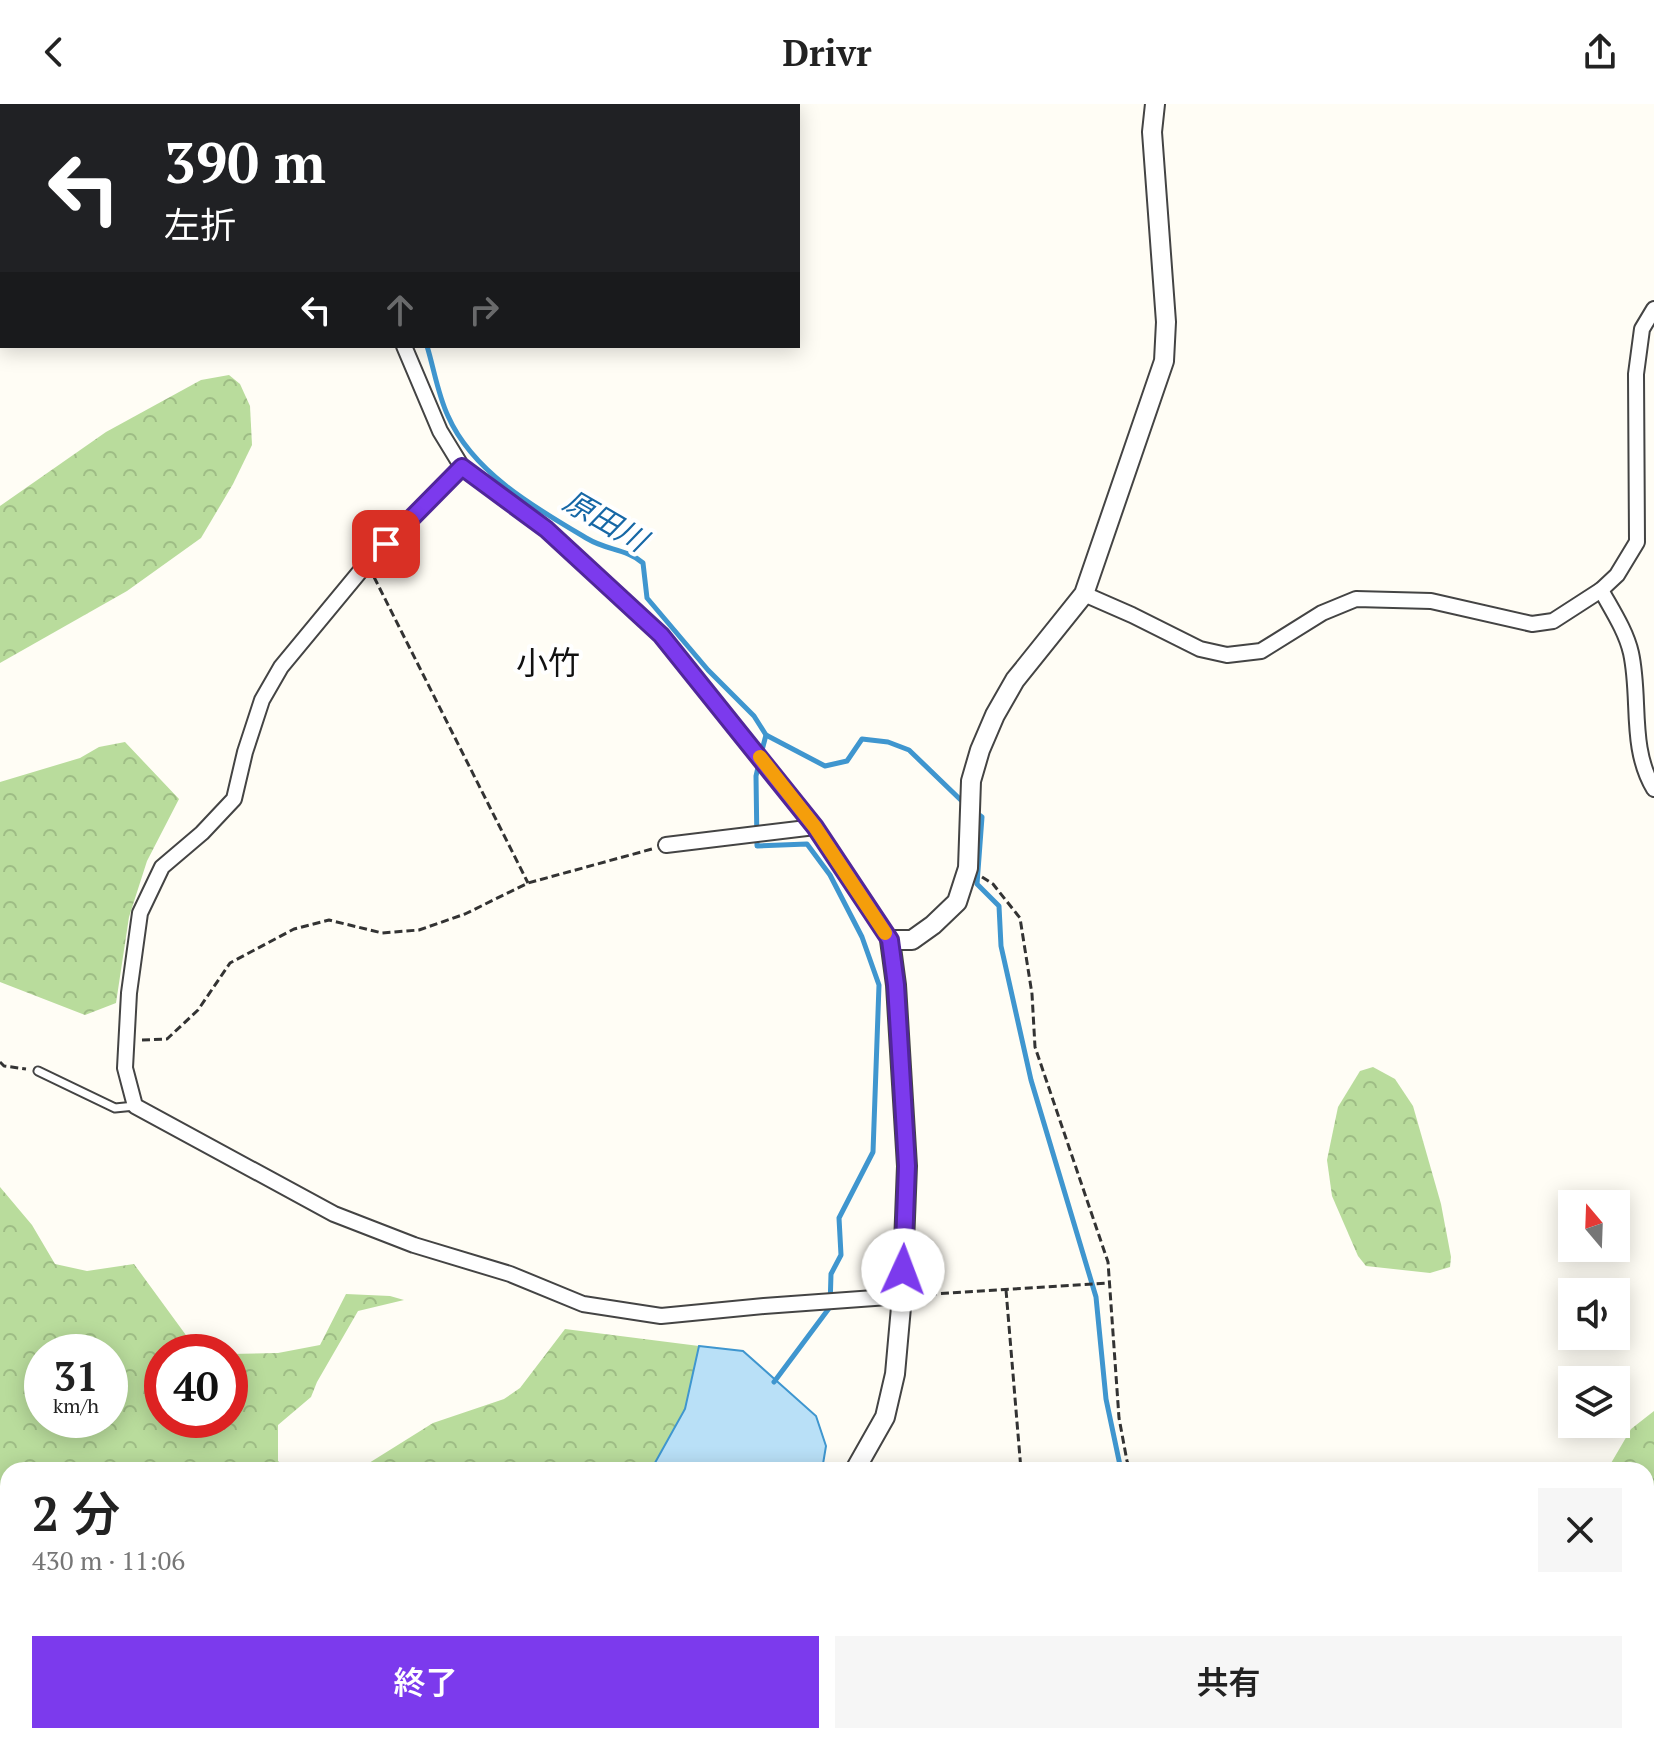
<!DOCTYPE html>
<html lang="ja">
<head>
<meta charset="utf-8">
<style>
  :root { --surface:#fff; --page:#f6f6f6; --text:#222; --muted:#767676; --accent:#7c3aed }
  body { margin:0; font-family:"PT Serif","Noto Sans JP",serif; background:var(--page); color:var(--text); height:100vh; display:flex; flex-direction:column; font-size:30px; white-space:nowrap }
  * { box-sizing:border-box; margin:0 }
  p { font-size:26px; color:var(--muted) }
  .icon { flex:none; width:44px; height:44px; fill:none; stroke:currentColor; stroke-width:2; stroke-linecap:round; stroke-linejoin:round }
  .map { position:relative; flex:1; overflow:hidden }
  .side { position:absolute; left:0px; top:1358px; width:1654px; height:282px; display:flex; flex-direction:column; background:var(--surface); border-radius:24px 24px 0 0; box-shadow:0 4px 20px #0003 }
  .side>* { flex:none }
  .guide { position:absolute; left:0px; top:0px; width:800px; height:244px; box-shadow:0 4px 20px #0003; background:#202124; color:#fff; overflow:hidden }
  .needle { width:52px; rotate:341deg }
  .buttons { position:absolute; left:1558px; top:1086px; display:grid; gap:16px }
  .buttons a { display:grid; place-items:center; width:72px; height:72px; border-radius:0px; background:var(--surface); box-shadow:0 4px 20px #0003; font-size:40px }
  .speed { position:absolute; left:24px; top:1230px; display:flex; gap:16px; font-size:40px; font-weight:700; text-align:center }
  .speed>* { display:grid; place-content:center; width:104px; height:104px; border-radius:50%; background:var(--surface); box-shadow:0 4px 20px #0003; line-height:1 }
  .speed small { font-size:20px; font-weight:400 }
  .speed .limit { border:12px solid #d22; background:#fff; color:#111 }
  .pin { position:absolute; display:grid; place-items:center; width:68px; height:68px; color:#fff; margin:-34px; border-radius:16px; box-shadow:0 4px 12px #0006 }
  .me { position:absolute; width:88px; margin:-44px; rotate:2deg; stroke-linejoin:round; filter:drop-shadow(0 0 6px #0008) }
  .turn { display:flex; align-items:center; gap:28px; height:168px; padding:0 32px; font-size:36px }
  .turn .icon { width:104px; height:104px; stroke-width:2.5 }
  .turn b { display:block; font-size:56px; line-height:68px }
  .lanes { display:flex; align-items:center; height:76px; padding:0 32px; background:#0003; justify-content:center; gap:40px; direction:ltr }
  .lanes .off { opacity:.35 }
  .round { display:grid; place-items:center; flex:none; width:84px; height:84px; border-radius:0px; background:var(--page) }
  .headline { display:flex; align-items:center; justify-content:space-between; height:136px; padding:0 32px }
  h1 { font-size:48px; font-weight:600; line-height:60px }
  .cta { display:flex; gap:16px; margin-top:auto; padding:16px 32px }
  .cta a { flex:1; height:92px; border-radius:0px; background:var(--accent); color:#fff; font-size:32px; font-weight:600; line-height:92px; text-align:center }
  .cta a+a { background:var(--page); color:var(--text) }
  header { display:flex; justify-content:space-between; align-items:center; height:104px; padding:0 32px; background:var(--surface); font-size:36px; font-weight:600 }
  .map>svg:first-child { display:block }
  .forest { fill:url(#forest-crowns); fill-rule:evenodd }
  .water { fill:#b9e0f7; stroke:#3f96cf; stroke-width:2 }
  .lines { fill:none; stroke-linecap:round; stroke-linejoin:round }
  .stream { stroke:#3f96cf; stroke-width:5 }
  .service-casing { stroke:#444; stroke-width:11 }
  .minor-casing { stroke:#444; stroke-width:18 }
  .tertiary-casing { stroke:#444; stroke-width:22 }
  .path { stroke:#333; stroke-width:3; stroke-dasharray:8 4; stroke-linecap:butt }
  .service { stroke:#fff; stroke-width:7 }
  .minor { stroke:#fff; stroke-width:14 }
  .tertiary { stroke:#fff; stroke-width:18 }
  .route-casing { stroke:#51269a; stroke-width:20 }
  .route { stroke:#7c3aed; stroke-width:14 }
  .slow { stroke:#f59e0b; stroke-width:14 }
  .labels { text-anchor:middle; stroke-width:8; stroke-linejoin:round; paint-order:stroke }
  .water-label { font-size:30px; font-style:italic; fill:#1768a6; stroke:#fff }
  .quarter-label { font-size:32px; fill:#111; stroke:#fff }
</style>
</head>
<body>
<header><svg class="icon" aria-label="back" viewBox="0 0 24 24"><path d="M15 5l-7 7 7 7"/></svg>Drivr<svg class="icon" aria-label="share" viewBox="0 0 24 24"><path d="M12 15V3M7 8l5-5 5 5M5 13v7h14v-7"/></svg></header>
<div class="map">
<svg width="1654" height="1639" viewBox="0 0 1654 1639">
  <defs>
    <pattern id="forest-crowns" width="20" height="18" patternUnits="userSpaceOnUse" patternTransform="scale(2)"><rect width="20" height="18" fill="#b9dc9c"/><path d="M2 6a3 3 0 1 1 6 0M12 15a3 3 0 1 1 6 0" fill="none" stroke="#9ebc85"/></pattern>
  </defs>
  <rect width="100%" height="100%" fill="#fffdf5"/>
  <!-- forest -->
  <g class="forest">
    <polygon points="229,271 240,280 250,302 252,341 233,380 201,434 127,487 0,559 0,402 106,328 201,276"/>
    <polygon points="125,638 179,695 147,757 129,813 116,899 85,911 0,878 0,678 80,654 99,643"/>
    <polygon points="1373,963 1395,975 1413,1002 1441,1100 1451,1153 1450,1163 1430,1169 1366,1162 1358,1152 1332,1092 1327,1056 1338,1003 1360,967"/>
    <path d="M0 1083 32 1121 55 1160 87 1167 134 1160 191 1238 223 1248H162V1316H230V1250L278 1249 320 1241 346 1190 390 1192 404 1196 358 1207 317 1278 311 1293 278 1321V1357L289 1366H8V1632H611L613 1639H0ZM110 1248V1316H42V1248Z"/>
    <polygon points="565,1225 699,1242 685,1305 651,1366 343,1366 369,1359 433,1319 504,1295 520,1284"/>
    <polygon points="1654,1307 1654,1591 1646,1599 1646,1366 1607,1366 1631,1325"/>
    <polygon points="796,1632 1015,1632 1019,1639 794,1639"/>
  </g>
  <!-- water -->
  <polygon class="water" points="699,1242 743,1247 816,1312 826,1342 822,1366 651,1366 685,1305"/>
  <g class="lines">
    <!-- stream -->
    <g class="stream">
      <polyline points="393,0 393,2"/>
      <path d="M427 242C434 265 438 291 448 312 473 369 537 405 588 435 606 446 627 445 643 459L647 494 708 566 754 612 766 631 825 662 847 657 862 635 888 638 909 646 966 701"/>
      <polyline points="761,650 766,631"/>
      <polyline points="759,659 756,672 757,742 807,740 830,771 862,833 879,881 873,1048 839,1114 841,1151 831,1170 830,1203 774,1278"/>
      <polyline points="974,707 982,713 977,780 999,802 1001,842 1031,976 1096,1193 1106,1295 1121,1366"/>
      <polyline points="1109,1632 1111,1639"/>
    </g>
    <!-- service casing -->
    <g class="service-casing">
      <polyline id="service" points="38,967 115,1004 135,1002"/>
    </g>
    <!-- minor casing -->
    <g class="minor-casing">
      <g id="minor">
        <polyline points="342,2 342,0"/>
        <polyline points="404,242 440,327 462,363 546,425 661,531 815,723 890,836"/>
        <polyline points="462,363 367,459 281,563 262,596 245,648 234,695 202,729 162,763 140,809 129,889 125,964 135,1002 334,1110 414,1141 510,1170 583,1200 661,1212 764,1202 902,1192"/>
        <path d="M1601 486C1612 506 1626 527 1631 549 1641 595 1629 643 1654 685"/>
        <polyline points="1084,490 1132,511 1200,545 1227,551 1261,547 1322,509 1356,495 1431,497 1532,520 1553,517 1601,486 1617,471 1637,438 1636,270 1642,225 1654,205"/>
        <polyline points="666,741 815,723"/>
      </g>
    </g>
    <!-- tertiary casing -->
    <g class="tertiary-casing">
      <g id="tertiary">
        <polyline points="855,1366 885,1313 895,1270 902,1192 907,1062 896,881 890,836 912,836 933,821 957,798 968,764 971,677 980,646 995,611 1015,576 1084,490 1164,257 1166,218 1152,28 1155,0"/>
        <polyline points="767,1632 768,1639"/>
      </g>
    </g>
    <!-- path -->
    <g class="path">
      <polyline points="374,473 528,779"/>
      <polyline points="982,773 993,780 1020,814 1032,890 1035,943 1108,1158 1119,1314 1127,1357 1131,1366"/>
      <polyline points="142,936 167,935 198,906 230,859 294,825 329,816 382,829 419,826 465,810 528,779 652,745"/>
      <polyline points="0,958 4,962 26,965"/>
      <polyline points="1006,1186 1021,1366"/>
      <polyline points="917,1191 1109,1179"/>
      <polyline points="1646,1569 1654,1564"/>
      <polyline points="1100,1632 1102,1639"/>
    </g>
    <!-- service -->
    <use href="#service" class="service"/>
    <!-- minor -->
    <use href="#minor" class="minor"/>
    <!-- tertiary -->
    <use href="#tertiary" class="tertiary"/>
  </g>
  <g class="lines">
    <!-- route casing -->
    <g class="route-casing">
      <polyline id="route" points="386,440 462,363 546,425 661,531 815,723 890,836 896,881 907,1062 903,1166"/>
    </g>
    <!-- route -->
    <use href="#route" class="route"/>
    <!-- slow -->
    <polyline class="slow" points="760,653 815,723 885,829"/>
  </g>
  <g class="labels">
    <!-- water labels -->
    <g class="water-label">
      <text transform="translate(605 417) rotate(30)" y="10">原田川</text>
    </g>
    <!-- quarter labels -->
    <g class="quarter-label">
      <text x="548" y="570">小竹</text>
    </g>
  </g>
</svg>
<div class="buttons">
<a><svg class="needle" viewBox="-14 -14 28 28"><path d="M0-13l5 13h-10z" fill="#e53935"/><path d="M0 13l5-13h-10z" fill="#767676"/></svg></a>
<a><svg class="icon" aria-label="sound" viewBox="0 0 24 24"><path d="M4 9h4l5-4v14l-5-4H4zM17 9q2 3 0 6"/></svg></a>
<a><svg class="icon" aria-label="layers" viewBox="0 0 24 24"><path d="M12 4l9 5-9 5-9-5zM3 14l9 5 9-5"/></svg></a>
</div>
<div class="speed"><div>31<small>km/h</small></div><div class="limit">40</div></div>
<div class="pin" style="left:386px;top:440px;background:#d93025"><svg class="icon" aria-label="arrive" viewBox="0 0 24 24"><path d="M6 21V4h12l-3 4 3 4H6"/></svg></div>
<svg class="me" style="left:903px;top:1166px" viewBox="-20 -20 40 40"><circle r="19" fill="#fff"/><path d="M0-13L10 11 0 6-10 11z" fill="#7c3aed"/></svg>
<div class="guide">
<div class="turn"><svg class="icon" aria-label="left" viewBox="0 0 24 24"><path d="M17 20v-9H6M10 6l-5 5 5 5"/></svg><div><b>390 m</b>左折</div></div>
<div class="lanes"><svg class="icon" aria-label="left" viewBox="0 0 24 24"><path d="M17 20v-9H6M10 6l-5 5 5 5"/></svg><svg class="icon off" aria-label="ahead" viewBox="0 0 24 24"><path d="M12 20V5M6 11l6-6 6 6"/></svg><svg class="icon off" aria-label="right" viewBox="0 0 24 24"><path d="M7 20v-9h11M14 6l5 5-5 5"/></svg></div>
</div>
<section class="side">
<div class="headline"><div><h1>2 分</h1><p>430 m · 11:06</p></div><a class="round"><svg class="icon" aria-label="close" viewBox="0 0 24 24"><path d="M6 6l12 12M18 6L6 18"/></svg></a></div>
<div class="cta"><a>終了</a><a>共有</a></div>
</section>
</div>
</body>
</html>
